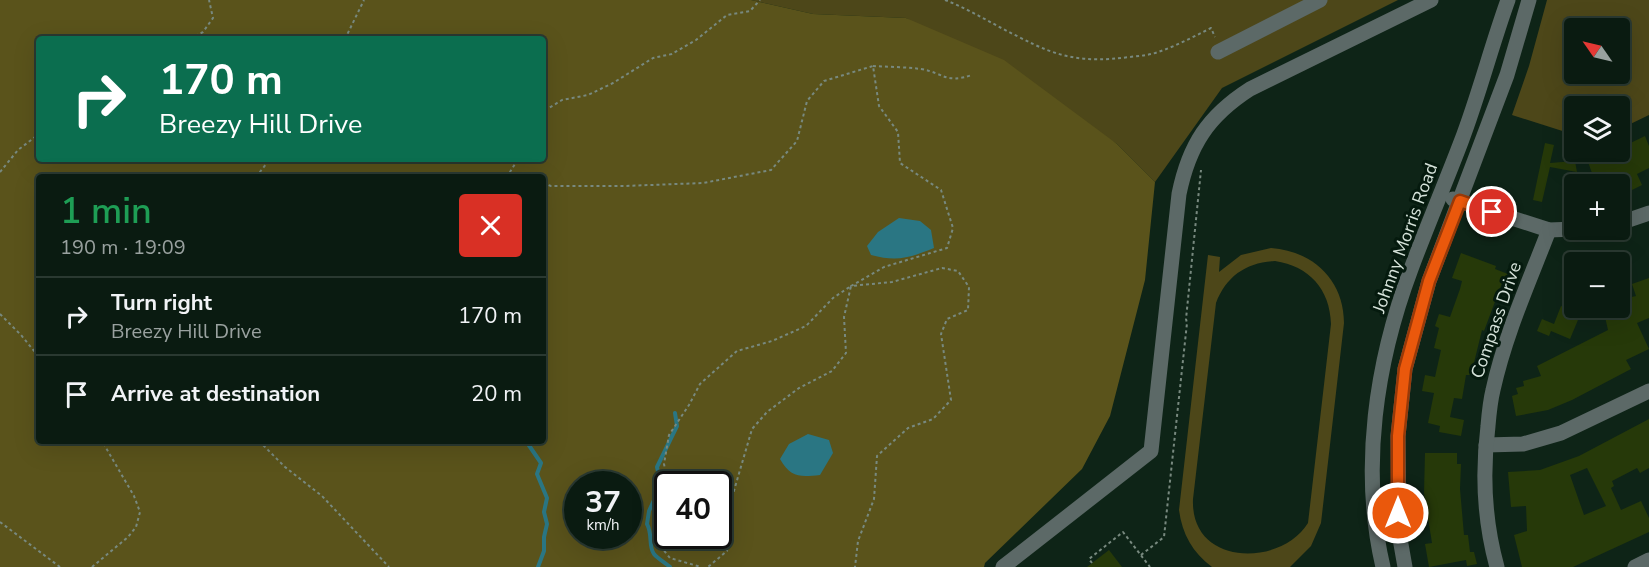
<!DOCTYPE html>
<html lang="en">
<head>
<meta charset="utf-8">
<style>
  :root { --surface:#0a1b11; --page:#13241a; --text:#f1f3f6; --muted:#99a19f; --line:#2a3931 }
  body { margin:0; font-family:"Nunito Sans",sans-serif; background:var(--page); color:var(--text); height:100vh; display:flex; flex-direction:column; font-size:22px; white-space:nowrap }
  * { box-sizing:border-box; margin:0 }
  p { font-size:20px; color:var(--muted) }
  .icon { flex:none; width:33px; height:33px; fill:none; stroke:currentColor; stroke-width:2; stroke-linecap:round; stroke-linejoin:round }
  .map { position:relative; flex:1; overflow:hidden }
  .panel { position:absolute; left:36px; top:174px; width:510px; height:270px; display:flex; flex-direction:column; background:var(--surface); border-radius:6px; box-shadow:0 6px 24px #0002,0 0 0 2px var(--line) }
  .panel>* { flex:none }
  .banner { position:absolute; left:36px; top:36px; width:510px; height:126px; border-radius:6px; box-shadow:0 6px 24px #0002,0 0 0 2px var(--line); background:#0b6e4f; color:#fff; overflow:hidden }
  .needle { width:39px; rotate:304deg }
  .tools { position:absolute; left:1564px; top:18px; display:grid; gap:12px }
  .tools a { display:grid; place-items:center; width:66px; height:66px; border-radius:6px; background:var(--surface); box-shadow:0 6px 24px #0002,0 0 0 2px var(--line); font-size:30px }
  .speed { position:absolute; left:564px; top:471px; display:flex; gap:12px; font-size:30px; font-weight:700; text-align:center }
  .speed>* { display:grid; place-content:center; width:78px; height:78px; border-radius:50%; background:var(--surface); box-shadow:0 6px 24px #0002,0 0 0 2px var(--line); line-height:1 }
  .speed small { font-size:15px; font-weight:400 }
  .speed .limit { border:3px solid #111; border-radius:9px; background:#fff; color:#111 }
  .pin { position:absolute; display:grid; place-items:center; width:51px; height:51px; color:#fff; margin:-26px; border:3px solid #fff; border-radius:50%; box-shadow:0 2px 6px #0007 }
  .me { position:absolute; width:66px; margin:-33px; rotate:0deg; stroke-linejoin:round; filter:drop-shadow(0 0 4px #0008) }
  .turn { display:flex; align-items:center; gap:21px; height:126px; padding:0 24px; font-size:27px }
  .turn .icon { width:78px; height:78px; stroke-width:2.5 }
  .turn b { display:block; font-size:42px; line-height:51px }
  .round { display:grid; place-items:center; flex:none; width:63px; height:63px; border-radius:6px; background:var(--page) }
  .head { display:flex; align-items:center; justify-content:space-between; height:102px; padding:0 24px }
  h1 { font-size:36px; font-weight:600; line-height:45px; color:#1e9e55 }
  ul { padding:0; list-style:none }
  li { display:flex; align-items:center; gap:18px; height:78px; padding:0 24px; border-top:2px solid var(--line) }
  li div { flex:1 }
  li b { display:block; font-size:22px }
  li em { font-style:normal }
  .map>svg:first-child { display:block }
  .green { fill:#4d4719; fill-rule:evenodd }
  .forest { fill:#5a531b; fill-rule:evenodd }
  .water { fill:#2a7683 }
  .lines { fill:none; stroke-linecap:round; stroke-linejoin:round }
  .stream { stroke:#2a7683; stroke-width:4 }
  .building { fill:#263909; fill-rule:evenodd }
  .path { stroke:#78897f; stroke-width:2; stroke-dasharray:3 3; stroke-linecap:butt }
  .minor { stroke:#5c6967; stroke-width:15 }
  .route-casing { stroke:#983908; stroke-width:15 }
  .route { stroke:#ea580c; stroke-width:10 }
  .labels { text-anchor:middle; stroke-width:6; stroke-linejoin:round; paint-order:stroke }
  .street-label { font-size:18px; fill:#d7e4db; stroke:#051a0e }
</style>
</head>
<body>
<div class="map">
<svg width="1649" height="567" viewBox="0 0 1649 567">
  <rect width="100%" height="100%" fill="#0e2417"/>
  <!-- green -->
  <g class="green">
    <polygon points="751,0 1398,0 1222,88 1155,182 1117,144 906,18 813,14"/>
    <path d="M1547 0H1649V115L1620 129V106H1575V135L1512 115 1529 66ZM1575 28H1620V74H1575Z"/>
    <path d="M1271 248C1313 251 1344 280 1344 323L1321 523 1311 546 1290 567H1212C1193 553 1182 534 1179 510L1208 255 1220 257 1219 272 1241 255ZM1275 261C1309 266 1330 289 1331 324L1308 523C1281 567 1190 567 1193 499L1216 303C1226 276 1247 262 1275 261Z"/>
  </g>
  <!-- forest -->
  <path class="forest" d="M0 0H751L813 14 906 18 1004 60 1117 144 1155 182 1145 280 1110 416 1082 469 985 563 984 567H0ZM39 39H543V159H39ZM39 177H543V441H39ZM578 484H628V536H578ZM668 484H718V536H668Z"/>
  <!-- water -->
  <g class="water">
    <path d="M899 218 920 221 931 230 934 248C909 258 897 262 871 255L867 246 878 232Z"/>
    <path d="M808 434 829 440 833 453 820 475C800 477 791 478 780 459L789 444Z"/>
  </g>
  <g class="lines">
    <!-- stream -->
    <g class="stream">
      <polyline points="526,441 541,463 537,474 547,498 544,512 547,524 544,537 544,551 538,567"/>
      <path d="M670 567C666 563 658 559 654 554 648 546 653 535 647 524L649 511 661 485 657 467 677 426 675 413"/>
    </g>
  </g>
  <!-- building -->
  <g class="building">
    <polygon points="1645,136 1649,146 1649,168 1637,174 1642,185 1628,192 1624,184 1596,184 1588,162 1613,152 1620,152 1620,148"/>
    <polygon points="1545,143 1554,145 1550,163 1575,161 1577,172 1550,167 1542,202 1533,200"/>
    <polygon points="1461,253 1496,266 1495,269 1508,274 1503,284 1502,283 1484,331 1482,330 1471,375 1466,375 1462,399 1454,398 1450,417 1464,420 1461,436 1439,432 1440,426 1428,423 1434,393 1422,391 1425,375 1435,377 1441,350 1434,348 1439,328 1435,326 1439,314 1450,317 1460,289 1462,281 1452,278"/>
    <polygon points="1649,278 1649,318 1637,323 1649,349 1626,360 1631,369 1572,400 1548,410 1516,416 1512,396 1518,394 1516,388 1524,386 1523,381 1541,376 1537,366 1608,330 1603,308 1625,308 1623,299 1636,296 1632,284"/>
    <polygon points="1575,281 1575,308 1583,308 1570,339 1551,331 1549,336 1537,331 1542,319 1554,324 1561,306 1564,307"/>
    <path d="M1649 419V468L1640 473 1637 468 1612 481 1614 486 1611 488 1621 510 1641 501 1649 518V532L1573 567H1522L1514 535 1527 531 1526 506 1511 507 1508 472 1540 470 1579 456ZM1587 468 1606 506 1584 515 1570 475Z"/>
    <polygon points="1425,453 1457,453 1457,464 1461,464 1460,489 1464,535 1468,535 1470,552 1474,552 1477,564 1467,566 1466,560 1429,567 1425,544 1432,543 1424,493"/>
    <polygon points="1109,550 1122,567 1087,567"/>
  </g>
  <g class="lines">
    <!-- path -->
    <g class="path">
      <path d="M945 0C971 10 994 25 1019 37 1059 58 1084 63 1129 57 1140 56 1151 55 1161 51 1178 45 1195 36 1211 28L1215 37"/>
      <polyline points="190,39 203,32 213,18 209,0"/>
      <polyline points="345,39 364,0"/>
      <path d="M873 66C889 67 906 67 921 69 944 73 945 84 972 75"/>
      <polyline points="543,116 544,111 562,100 588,95 613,83 653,58 672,54 696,40 727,15 750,11 760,0"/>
      <polyline points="0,172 18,150 39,134"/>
      <polyline points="256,177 270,159"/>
      <polyline points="514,177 510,172 518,159"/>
      <polyline points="543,183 551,186 624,186 703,183 771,170 797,141 807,101 824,81 873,66 879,106 898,132 900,163 941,190 953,228 947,248 884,267 851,286 892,282 942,268 958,271 969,287 968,310 947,319 941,334 951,400 933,419 908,428 877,456 874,499 858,541 855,567"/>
      <polyline points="0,314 21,335 39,357"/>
      <polyline points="259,441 285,467 322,496 389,567"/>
      <polyline points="668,484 664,464 669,435 689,405 700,384 737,351 772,341 806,326 833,298 851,286 844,317 846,353 832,371 799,388 767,412 752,429 733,494 727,551 708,567"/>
      <polyline points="668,520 657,542 670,558 701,567"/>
      <polyline points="0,522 60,567"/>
      <polyline points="1141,555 1164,537 1187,323 1186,319 1201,170"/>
      <polyline points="1092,563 1089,559 1123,532 1150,567"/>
      <polyline points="92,567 128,537 136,527 140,512 134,496 102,441"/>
    </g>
    <!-- minor -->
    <g class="minor">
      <polyline points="1218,52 1320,0"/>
      <polyline points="1453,199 1549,230 1575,229"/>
      <polyline points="1620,223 1649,213"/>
      <polyline points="1486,445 1523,444 1561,433 1649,391"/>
      <path d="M1003 567 1151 451 1179 194C1189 145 1208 116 1250 89L1431 0"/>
      <path d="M1383 567C1360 469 1376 362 1411 269 1427 226 1445 184 1461 142 1479 95 1491 47 1508 0"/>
      <polyline points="1405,567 1399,533 1398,436 1405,369 1429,281 1507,75 1529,0"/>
      <path d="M1497 567C1484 520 1482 474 1488 426 1489 414 1490 402 1493 390 1505 335 1529 282 1549 230"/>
      <polyline points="1635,567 1649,560"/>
    </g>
  </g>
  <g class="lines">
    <!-- route casing -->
    <g class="route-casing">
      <polyline id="route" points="1398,513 1398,436 1405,369 1429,281 1460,201 1492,212"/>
    </g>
    <!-- route -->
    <use href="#route" class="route"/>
  </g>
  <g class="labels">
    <!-- street labels -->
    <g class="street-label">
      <text transform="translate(1405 238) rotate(-70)" y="6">Johnny Morris Road</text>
      <text transform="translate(1496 320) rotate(-71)" y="6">Compass Drive</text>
    </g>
  </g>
</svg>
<div class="tools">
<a><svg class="needle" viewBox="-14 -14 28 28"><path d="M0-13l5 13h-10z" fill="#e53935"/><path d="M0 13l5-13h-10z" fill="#99a19f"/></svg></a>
<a><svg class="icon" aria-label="layers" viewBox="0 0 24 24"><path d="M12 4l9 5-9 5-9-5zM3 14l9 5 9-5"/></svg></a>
<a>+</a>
<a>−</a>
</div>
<div class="speed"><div>37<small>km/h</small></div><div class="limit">40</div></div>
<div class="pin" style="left:1492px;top:212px;background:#d93025"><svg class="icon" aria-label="arrive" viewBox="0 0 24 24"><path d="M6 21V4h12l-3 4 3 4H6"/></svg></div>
<svg class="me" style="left:1398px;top:513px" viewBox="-20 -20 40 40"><circle r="17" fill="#ea580c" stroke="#fff" stroke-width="3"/><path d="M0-11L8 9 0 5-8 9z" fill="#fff"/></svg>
<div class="banner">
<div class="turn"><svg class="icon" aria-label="right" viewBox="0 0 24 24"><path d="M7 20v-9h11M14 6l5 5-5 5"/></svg><div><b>170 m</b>Breezy Hill Drive</div></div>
</div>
<section class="panel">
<div class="head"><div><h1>1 min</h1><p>190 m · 19:09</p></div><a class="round" style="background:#d93025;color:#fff"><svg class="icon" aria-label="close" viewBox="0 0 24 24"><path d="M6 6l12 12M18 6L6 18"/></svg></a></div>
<ul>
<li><svg class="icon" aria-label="right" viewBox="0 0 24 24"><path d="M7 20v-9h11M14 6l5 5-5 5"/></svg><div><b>Turn right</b><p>Breezy Hill Drive</p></div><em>170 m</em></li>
<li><svg class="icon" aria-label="arrive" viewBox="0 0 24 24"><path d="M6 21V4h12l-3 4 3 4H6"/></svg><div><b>Arrive at destination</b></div><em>20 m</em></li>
</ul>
</section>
</div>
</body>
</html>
